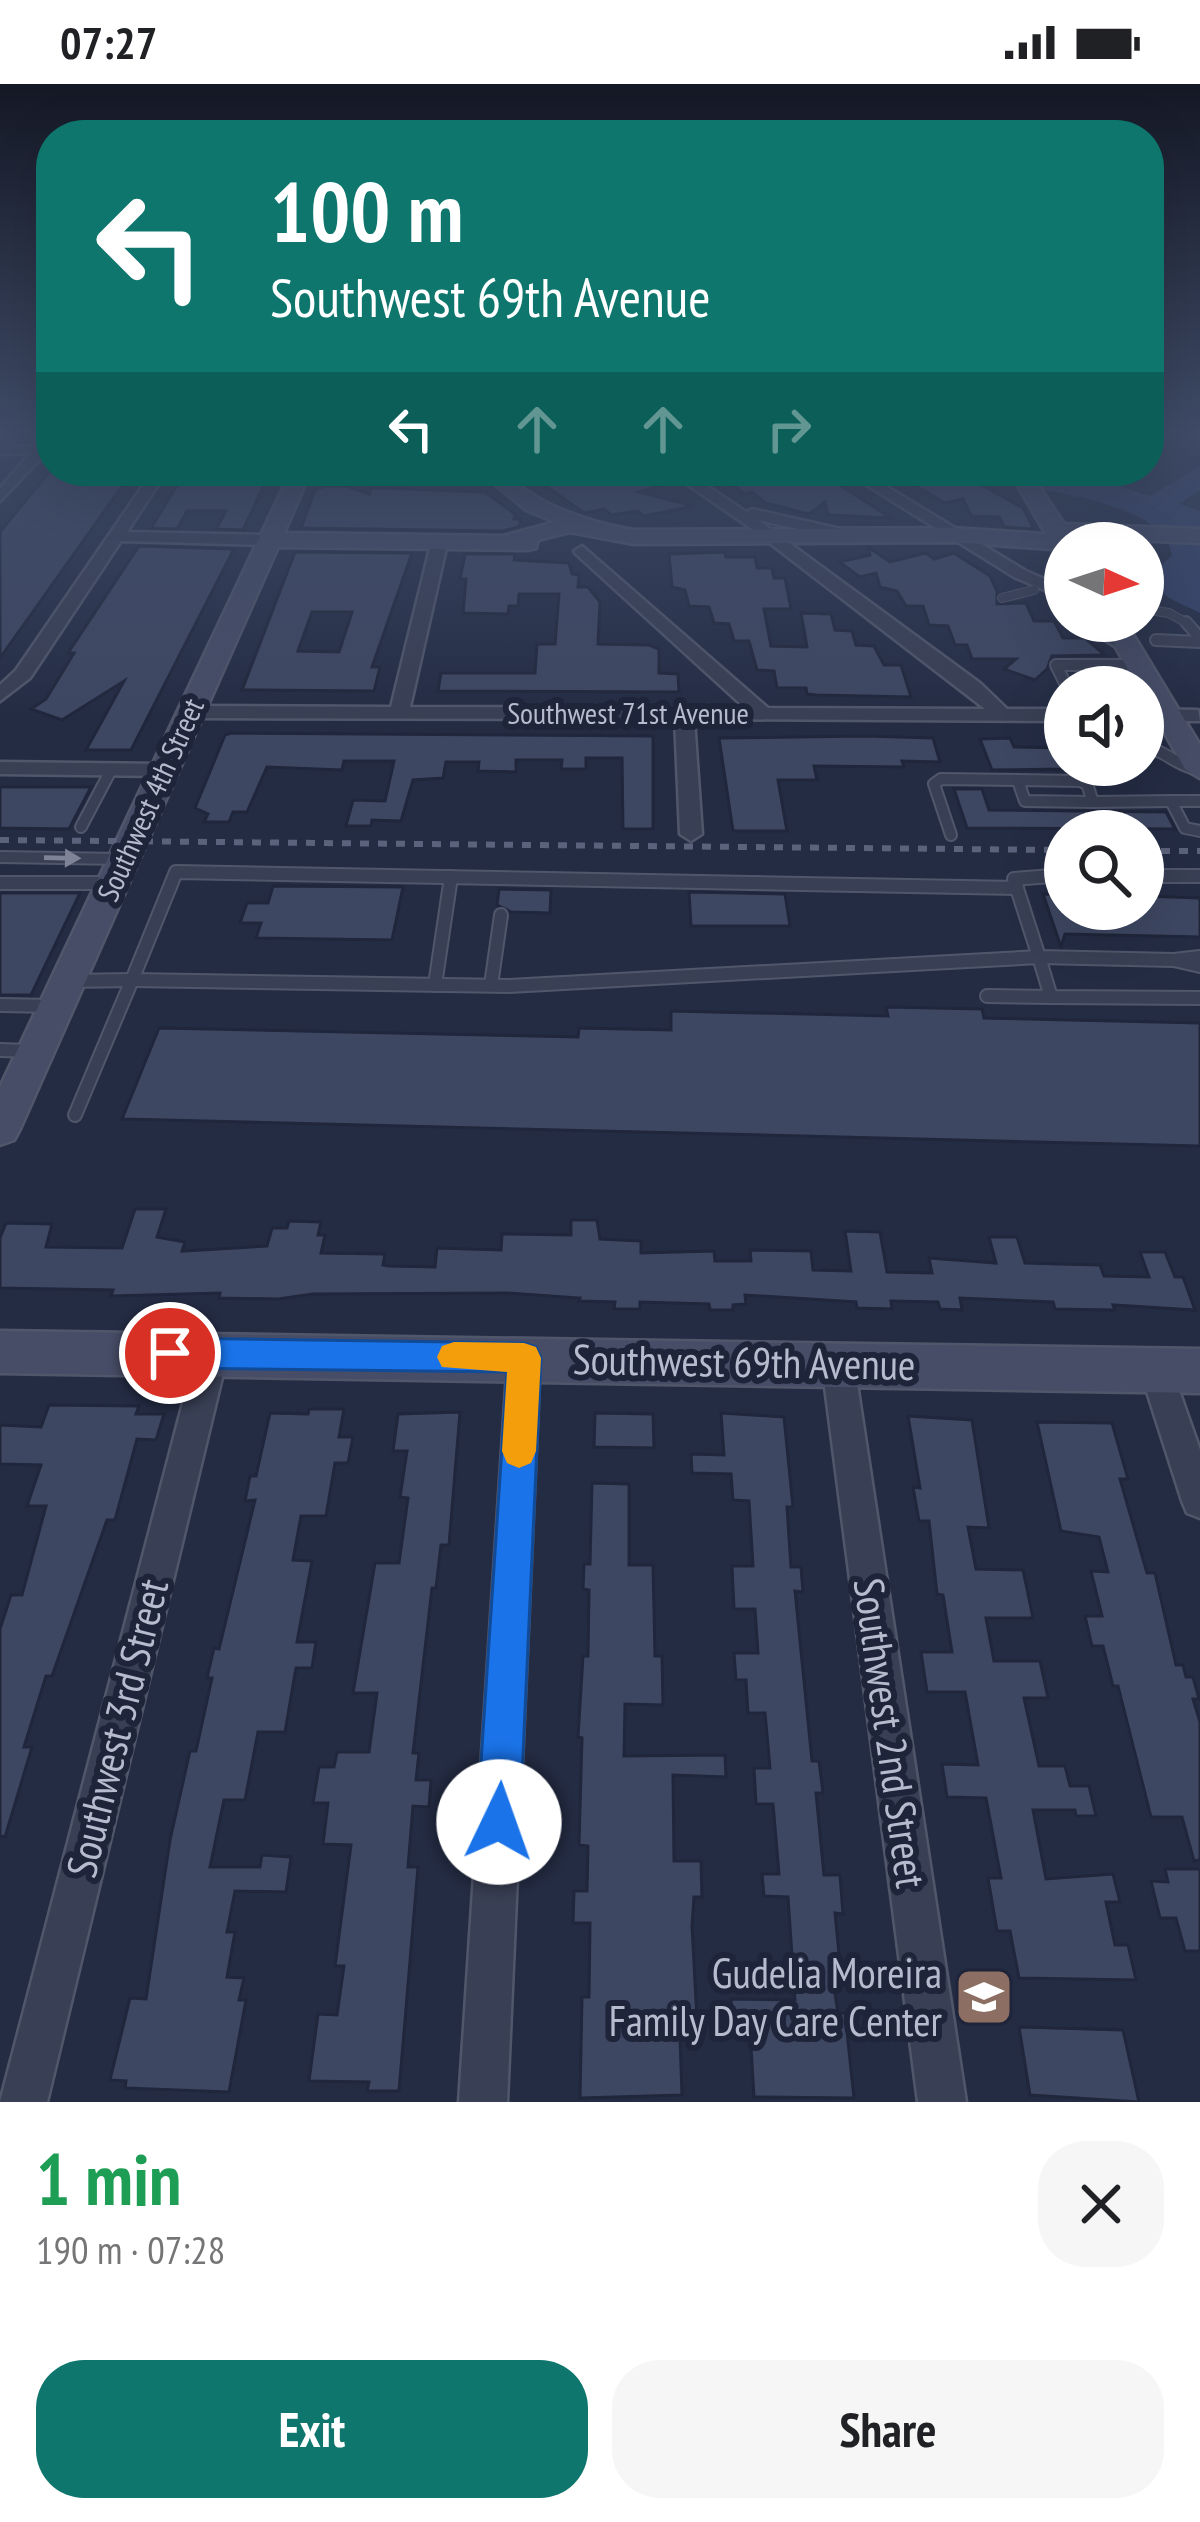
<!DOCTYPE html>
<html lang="en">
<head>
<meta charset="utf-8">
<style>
  :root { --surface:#fff; --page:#f6f6f6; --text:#202124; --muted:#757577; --accent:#0f766e }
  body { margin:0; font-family:"PT Sans Narrow",sans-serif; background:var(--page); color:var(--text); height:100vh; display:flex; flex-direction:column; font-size:45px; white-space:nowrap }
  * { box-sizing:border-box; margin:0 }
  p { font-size:39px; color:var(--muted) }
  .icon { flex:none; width:66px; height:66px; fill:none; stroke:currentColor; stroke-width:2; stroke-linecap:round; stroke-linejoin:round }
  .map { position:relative; height:2018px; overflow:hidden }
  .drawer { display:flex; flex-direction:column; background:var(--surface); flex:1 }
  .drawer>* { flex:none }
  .hud { position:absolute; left:36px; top:36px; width:1128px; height:366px; border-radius:48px; box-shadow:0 12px 48px #0002; background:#0f766e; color:#fff; overflow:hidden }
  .needle { width:78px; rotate:93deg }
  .controls { position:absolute; left:1044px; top:438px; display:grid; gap:24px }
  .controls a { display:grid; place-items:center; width:120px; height:120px; border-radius:50%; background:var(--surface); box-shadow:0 12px 48px #0002; font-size:60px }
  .pin { position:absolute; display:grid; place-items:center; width:102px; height:102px; color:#fff; margin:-51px; border:6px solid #fff; border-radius:50%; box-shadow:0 3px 12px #0007 }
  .me { position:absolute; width:132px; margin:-66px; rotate:3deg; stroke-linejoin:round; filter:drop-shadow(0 0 9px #0008) }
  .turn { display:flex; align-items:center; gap:42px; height:252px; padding:0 36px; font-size:54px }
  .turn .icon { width:156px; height:156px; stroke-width:2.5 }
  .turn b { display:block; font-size:84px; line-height:102px }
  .lanes { display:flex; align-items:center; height:114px; padding:0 36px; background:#0003; justify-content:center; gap:60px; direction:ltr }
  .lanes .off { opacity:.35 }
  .round { display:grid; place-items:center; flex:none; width:126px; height:126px; border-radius:48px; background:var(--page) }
  .headline { display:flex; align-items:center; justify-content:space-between; height:204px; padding:0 36px }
  h1 { font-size:72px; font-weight:600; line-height:90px; color:#1e9e55 }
  .action { display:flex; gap:24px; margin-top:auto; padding:24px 36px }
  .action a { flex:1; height:138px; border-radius:48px; background:var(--accent); color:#fff; font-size:48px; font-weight:600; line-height:138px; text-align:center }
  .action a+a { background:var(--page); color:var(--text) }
  .status { display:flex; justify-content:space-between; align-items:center; height:84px; padding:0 60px; background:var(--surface); direction:ltr }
  .status svg { height:33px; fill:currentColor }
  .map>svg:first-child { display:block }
  .water { fill:#35426b }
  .building { fill:#3e4762; stroke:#20263b; stroke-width:3; fill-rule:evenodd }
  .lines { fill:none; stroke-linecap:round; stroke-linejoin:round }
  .lane-far2-casing { stroke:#51576b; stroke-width:10 }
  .lane-far1-casing { stroke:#51576b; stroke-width:14 }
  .lane-casing { stroke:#51576b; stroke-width:16 }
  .street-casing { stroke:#51576b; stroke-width:5 }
  .secondary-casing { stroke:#51576b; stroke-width:5 }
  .lane-far2 { stroke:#393f54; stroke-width:8 }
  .lane-far1 { stroke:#393f54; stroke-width:10 }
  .lane { stroke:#393f54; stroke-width:12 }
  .street { fill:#393f54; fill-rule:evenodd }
  .secondary { fill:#474d67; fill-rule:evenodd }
  .rail { stroke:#5b627b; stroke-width:6; stroke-dasharray:9 9; stroke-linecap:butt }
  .oneway { fill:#7e8397 }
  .route { fill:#1a73e8; stroke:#114b97; stroke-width:3 }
  .slow { fill:#f59e0b }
  .labels { text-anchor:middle; stroke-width:12; stroke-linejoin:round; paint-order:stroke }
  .far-street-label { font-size:30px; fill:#b6bbcd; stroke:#1e2439 }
  .near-street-label { font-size:42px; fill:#b6bbcd; stroke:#1e2439 }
  .near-poi-label { font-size:42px; fill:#b6bbcd; stroke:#1e2439; text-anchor:end }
</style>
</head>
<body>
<div class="status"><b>07:27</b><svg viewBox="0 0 49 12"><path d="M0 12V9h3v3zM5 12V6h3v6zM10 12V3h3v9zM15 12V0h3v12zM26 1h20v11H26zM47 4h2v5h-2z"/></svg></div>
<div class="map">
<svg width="1200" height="2018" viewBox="0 0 1200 2018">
  <rect width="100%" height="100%" fill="#242c44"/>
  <!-- water -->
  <path class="water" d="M1200 382V406L1179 420 1200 427V529L1169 514 1151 497 1153 488 1172 472C1163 410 1021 410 974 387H1071L1150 412Z"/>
  <!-- building -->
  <g class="building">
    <polygon points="50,387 133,387 0,574 0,448"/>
    <polygon points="271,387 243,446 216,445 226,427 187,427 177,445 151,444 185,388"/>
    <polygon points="525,387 638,387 662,401 639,408 693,422 644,432 638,427 611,431 604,425 584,429"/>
    <polygon points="715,387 818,387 891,434 828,431 825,418 809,430 766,419 752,408 744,410"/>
    <polygon points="890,387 957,387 1023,424 1034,445 1004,443 999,433 971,432 963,415 945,419"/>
    <polygon points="324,402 346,402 369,410 371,404 378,404 485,408 515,430 514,435 521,435 519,443 502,447 301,444 315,406"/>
    <polygon points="139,462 234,465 131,666 86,666 124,597 62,636 31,625 46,615 74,569 68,569"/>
    <polygon points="868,463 890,478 926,469 934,475 954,469 990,492 997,507 997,520 1026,519 1034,537 1054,537 1063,554 1085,554 1105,571 1052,572 1047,585 1035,596 1004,585 1016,575 972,575 967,561 955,561 948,542 929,541 923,522 906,522 897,507 880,503 876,489 860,493 839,478 870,471"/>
    <path d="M295 468 412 469 372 583H380L374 607 242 606ZM312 528H352L339 568 298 567Z"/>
    <polygon points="725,468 726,473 755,473 757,484 772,484 774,494 785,494 791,525 764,525 771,562 807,563 801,529 831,530 835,546 852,547 856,561 874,562 884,581 901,581 911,613 817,611 807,610 806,604 777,604 774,587 757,586 749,557 734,557 729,540 714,539 709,523 689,522 685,506 672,503 669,470"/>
    <polygon points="465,470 515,470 514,476 569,479 572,490 579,491 578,503 588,503 600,518 598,560 649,561 659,565 659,589 678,590 679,608 438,607 441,589 535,589 537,560 555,560 559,510 519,510 518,522 509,522 508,530 463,529 466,495 460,495"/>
    <polygon points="231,649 653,652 653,745 623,745 622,674 586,674 586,685 561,685 562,676 516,676 516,688 478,687 479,678 446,678 443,694 413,696 401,737 372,736 371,742 346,742 353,716 385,717 394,677 344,677 342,686 267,683 247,728 233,728 229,738 204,738 208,730 195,724 225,651"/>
    <polygon points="865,652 933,654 940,678 902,677 904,683 814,682 817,696 778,696 787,747 733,747 719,654"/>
    <polygon points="1010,654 1014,663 1065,664 1065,685 992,686 980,655"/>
    <polygon points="0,703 91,703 69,745 0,744"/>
    <polygon points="954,705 982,705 989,726 1166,728 1175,745 967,744"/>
    <polygon points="273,802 403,803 392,856 256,854 261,839 240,839 247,819 268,819"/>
    <polygon points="499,805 551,806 550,829 511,828 497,821"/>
    <polygon points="689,808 785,810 790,842 691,842"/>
    <polygon points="0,809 80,809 31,911 0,911"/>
    <polygon points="1043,810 1065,811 1065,825 1143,825 1143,812 1200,814 1200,853 1065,850 1061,863"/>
    <polygon points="886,923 982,925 984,934 1200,939 1200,1062 122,1035 159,944 578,953 579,944 671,946 671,927 888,932"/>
    <polygon points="135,1125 166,1125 157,1153 185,1158 182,1167 267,1162 272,1144 287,1144 289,1137 321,1138 318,1151 325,1151 321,1169 385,1170 383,1181 389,1182 435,1183 437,1164 501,1166 502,1150 571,1151 571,1136 597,1136 600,1155 641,1157 641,1169 714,1167 715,1177 751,1177 750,1166 811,1167 813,1186 851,1187 845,1147 880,1148 887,1188 932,1189 929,1174 996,1179 989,1153 1017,1153 1025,1179 1100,1181 1104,1192 1149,1193 1140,1168 1165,1168 1175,1193 1183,1193 1195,1226 1113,1221 1115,1226 1055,1225 1053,1218 960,1214 962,1226 940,1225 938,1218 891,1217 892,1225 857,1224 856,1218 745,1211 746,1220 733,1221 733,1226 710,1226 709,1220 640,1218 640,1225 614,1225 615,1218 579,1217 580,1214 508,1209 313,1210 278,1215 219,1214 220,1209 111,1212 113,1206 0,1204 0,1154 6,1139 52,1140 46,1163 122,1164"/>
    <polygon points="49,1321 139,1322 136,1330 164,1330 156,1356 137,1355 115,1436 107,1436 52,1592 46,1592 24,1663 32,1663 5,1753 0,1752 0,1545 11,1511 22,1511 46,1422 27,1422 41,1381 0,1380 0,1341 41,1343"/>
    <polygon points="309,1325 344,1325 339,1353 353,1353 348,1379 335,1379 326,1432 301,1432 293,1476 312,1477 297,1558 316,1558 312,1584 296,1584 285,1648 258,1648 245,1716 224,1716 210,1783 260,1783 262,1771 291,1773 286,1808 235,1807 227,1848 235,1848 227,1893 244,1894 239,1916 246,1916 229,2008 125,2004 126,1997 110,1996 130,1914 146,1915 170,1756 190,1667 196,1667 212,1594 207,1594 214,1564 219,1565 255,1416 245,1417 250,1392 256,1392 270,1329 308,1330"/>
    <polygon points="460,1328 449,1461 441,1461 436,1504 432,1504 413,1669 419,1669 416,1696 431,1696 429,1723 413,1722 408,1783 418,1783 399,2007 367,2007 369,1998 309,1997 318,1930 337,1931 344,1882 335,1882 351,1761 323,1760 328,1719 313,1719 319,1683 334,1683 337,1668 369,1668 377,1609 353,1609 375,1479 399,1479 408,1414 400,1413 407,1367 393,1367 398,1330"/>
    <polygon points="595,1329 653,1330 654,1364 594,1363"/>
    <polygon points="721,1329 784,1333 793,1423 787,1423 791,1483 801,1483 803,1508 795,1507 812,1677 819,1677 823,1709 816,1709 824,1791 840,1791 843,1830 835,1829 841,1890 832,1890 838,1929 845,1929 854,2014 754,2013 750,1947 733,1946 731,1915 795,1916 788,1813 764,1812 762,1790 779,1790 773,1720 756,1720 754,1684 770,1684 765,1629 748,1629 746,1596 736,1596 734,1569 758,1569 755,1525 734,1525 732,1482 753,1482 749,1417 733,1416 731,1390 692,1389 691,1370 724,1371"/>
    <polygon points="908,1332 972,1336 989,1444 968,1443 976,1485 1023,1486 1033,1534 986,1534 994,1577 1040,1577 1048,1614 1024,1614 1039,1682 1065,1682 1070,1702 1089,1702 1096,1732 1076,1732 1075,1726 1033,1726 1046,1795 1113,1790 1120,1818 1106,1818 1115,1861 1128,1861 1136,1896 1019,1894 1010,1847 997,1847 988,1794 1001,1794 986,1714 947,1713 942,1680 978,1681 965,1608 927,1608 921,1568 952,1568 943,1511 937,1510 929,1437 919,1437 913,1403 920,1404"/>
    <polygon points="1037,1338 1112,1339 1128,1395 1120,1395 1147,1489 1155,1489 1176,1581 1183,1581 1186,1593 1193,1593 1199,1615 1193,1615 1200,1638 1200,1776 1194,1777 1182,1733 1151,1733 1118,1602 1113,1602 1103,1562 1092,1562 1085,1532 1102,1532 1091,1487 1108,1488 1099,1453 1061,1447"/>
    <polygon points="592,1399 629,1400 629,1481 653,1481 655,1572 662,1572 663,1621 625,1620 624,1672 725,1671 726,1693 673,1691 674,1777 701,1777 702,1813 694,1813 692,1842 698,1954 680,1953 682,2011 580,2014 582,1913 589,1913 590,1839 573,1839 574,1807 587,1807 588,1762 579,1761 582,1654 578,1653 583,1572 588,1572 589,1506 583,1505 584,1480 590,1480"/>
    <polygon points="1165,1785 1200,1785 1200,1867 1185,1867 1176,1834 1160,1834 1151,1797 1168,1798"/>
    <polygon points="1019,1943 1123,1946 1139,2018 1030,2011"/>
  </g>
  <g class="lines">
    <!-- lane-far2 casing -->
    <g class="lane-far2-casing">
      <g id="lane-far2">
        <polyline points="1002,514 1034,506"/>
        <polyline points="1143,525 1169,529 1190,541"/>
      </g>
    </g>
    <!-- lane-far1 casing -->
    <g class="lane-far1-casing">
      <g id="lane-far1">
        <polyline points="1186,538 1200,554"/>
        <polyline points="1156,556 1200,558"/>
        <polyline points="1117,581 1129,603"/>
        <polyline points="1067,603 1056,581 1139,581"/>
        <path d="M1143 663C1164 665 1176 682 1200 686"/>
        <polyline points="1018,697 1025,717 1093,718"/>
        <polyline points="1200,717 1171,717 1185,744 1200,747"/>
        <polyline points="81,743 111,686"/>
        <polyline points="951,751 934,700 941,695 1080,697 1087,700 1093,718 1171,717"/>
        <polyline points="0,773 121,775"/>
      </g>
    </g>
    <!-- lane casing -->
    <g class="lane-casing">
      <g id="lane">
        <polyline points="1065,791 1014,795 1039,873 1174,876"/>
        <polyline points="1143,792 1200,792"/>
        <polyline points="0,799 113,799"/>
        <polyline points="1017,804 176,788 132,896 509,902 1039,873 1051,913 1200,914"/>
        <polyline points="1200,873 1174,876 1200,882"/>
        <polyline points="68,897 132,896 75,1031"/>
        <polyline points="435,901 451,793"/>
        <polyline points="491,901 501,831"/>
        <polyline points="987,912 1051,913"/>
        <polyline points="0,921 52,922"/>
        <polyline points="0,966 31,967"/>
      </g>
    </g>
    <!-- street casing -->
    <g class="street-casing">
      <g id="street">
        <polygon points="0,362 51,362 51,370 45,370 0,417 0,404 30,370 0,370"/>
        <polygon points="153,387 167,387 127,448 269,451 277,456 269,461 121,457 30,594 0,617 0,601 16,586"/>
        <polygon points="497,387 491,393 299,395 292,391 298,387"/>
        <polygon points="668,387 685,387 746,428 752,425 854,448 854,454 849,456 758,436 980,599 1007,625 1065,625 1065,637 694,635 702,750 691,757 680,750 675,635 190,634 180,628 190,622 391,623 431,460 439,455 447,460 410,623 745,624 576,470 574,467 582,462 768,624 985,625 749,443"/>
        <polygon points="844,387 861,387 1026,487 1065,504 1065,515 1014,493"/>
        <polygon points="1074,537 1096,537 1138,563 1123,567"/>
        <polygon points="1143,625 1198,626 1200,637 1143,637"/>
        <polygon points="0,678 164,680 174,686 164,692 0,690"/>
        <polygon points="212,1254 223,1259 228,1269 47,2018 0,2018 196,1269 201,1259"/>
        <polygon points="524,1259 535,1264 540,1274 507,2018 459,2018 508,1274 513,1264"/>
        <polygon points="838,1265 850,1270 854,1280 966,2018 918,2018 822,1280 826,1270"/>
        <polygon points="1156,1271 1168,1275 1200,1366 1200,1434 1187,1429 1182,1417 1140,1286 1144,1275"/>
      </g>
    </g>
    <!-- secondary casing -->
    <g class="secondary-casing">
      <g id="secondary">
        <path d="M291 387H311L284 449 503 452 555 438 526 426 479 387C510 387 521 407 549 420 577 433 603 441 634 446L953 444 1046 450 1009 387H1029L1064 440 1200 445V459L1086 454 1090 459H1065V466L953 458 634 460 570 448 538 456 536 464 528 466 278 463 20 1045 14 1056 0 1061V1003Z"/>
        <polygon points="1101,537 1125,537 1200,661 1200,694 1185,685 1143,611 1143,603 1138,603"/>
        <polygon points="0,1247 1200,1265 1200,1309 0,1289"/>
      </g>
    </g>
    <!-- lane-far2 -->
    <use href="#lane-far2" class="lane-far2"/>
    <!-- lane-far1 -->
    <use href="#lane-far1" class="lane-far1"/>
    <!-- lane -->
    <use href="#lane" class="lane"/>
    <!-- street -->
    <use href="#street" class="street"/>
    <!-- secondary -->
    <use href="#secondary" class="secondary"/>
    <!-- rail -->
    <g class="rail">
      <polyline points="0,756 1065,766"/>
      <polyline points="1143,767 1200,767"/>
    </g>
  </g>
  <!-- one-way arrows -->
  <defs><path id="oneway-solid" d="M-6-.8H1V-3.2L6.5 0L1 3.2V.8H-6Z" transform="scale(3)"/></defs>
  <use class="oneway" href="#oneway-solid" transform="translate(62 774) rotate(1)"/>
  <!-- sky -->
  <linearGradient id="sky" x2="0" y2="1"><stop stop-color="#141825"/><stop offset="0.55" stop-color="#3f4b67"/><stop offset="1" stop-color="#3f4b67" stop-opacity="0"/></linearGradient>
  <rect width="1200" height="634" fill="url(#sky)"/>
  <!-- route -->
  <polygon class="route" points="170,1254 524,1259 536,1263 541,1274 520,1738 514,1753 499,1759 484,1753 477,1738 507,1288 170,1284 158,1279 153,1269 158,1259"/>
  <!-- slow -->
  <polygon class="slow" points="454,1258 524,1259 536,1263 541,1274 536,1367 531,1379 519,1384 507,1379 502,1367 507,1288 442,1283 437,1273 442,1262"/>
  <!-- icons -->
  <defs>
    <g id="school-square" transform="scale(3)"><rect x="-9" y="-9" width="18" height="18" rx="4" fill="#8d6e63" stroke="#1e2439"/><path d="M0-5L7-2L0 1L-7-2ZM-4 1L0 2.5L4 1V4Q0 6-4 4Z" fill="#fff"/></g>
  </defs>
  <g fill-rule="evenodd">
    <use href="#school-square" x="984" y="1913"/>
  </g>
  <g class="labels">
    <!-- far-street labels -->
    <g class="far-street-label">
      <text x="628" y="640">Southwest 71st Avenue</text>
      <text transform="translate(151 716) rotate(-66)" y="10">Southwest 4th Street</text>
    </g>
    <!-- near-street labels -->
    <g class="near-street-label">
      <text transform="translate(744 1278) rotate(1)" y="15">Southwest 69th Avenue</text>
      <text transform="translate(117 1644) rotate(-76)" y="15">Southwest 3rd Street</text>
      <text transform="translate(890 1649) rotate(82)" y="15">Southwest 2nd Street</text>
    </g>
    <!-- near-poi labels -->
    <g class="near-poi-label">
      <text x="942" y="1904">Gudelia Moreira<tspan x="942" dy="48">Family Day Care Center</tspan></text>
    </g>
  </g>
</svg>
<div class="controls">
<a><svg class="needle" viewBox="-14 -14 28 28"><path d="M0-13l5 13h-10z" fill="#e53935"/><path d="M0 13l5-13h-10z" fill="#757577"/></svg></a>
<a><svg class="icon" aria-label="sound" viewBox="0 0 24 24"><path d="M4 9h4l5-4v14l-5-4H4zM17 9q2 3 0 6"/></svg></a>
<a><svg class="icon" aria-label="search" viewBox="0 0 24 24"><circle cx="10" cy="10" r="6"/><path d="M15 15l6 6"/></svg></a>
</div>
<div class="pin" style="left:170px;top:1269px;background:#d93025"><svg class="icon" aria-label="arrive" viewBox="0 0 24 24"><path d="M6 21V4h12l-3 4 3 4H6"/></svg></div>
<svg class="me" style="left:499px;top:1738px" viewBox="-20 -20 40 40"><circle r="19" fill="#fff"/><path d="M0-13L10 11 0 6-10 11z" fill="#1a73e8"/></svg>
<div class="hud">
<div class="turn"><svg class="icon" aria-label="left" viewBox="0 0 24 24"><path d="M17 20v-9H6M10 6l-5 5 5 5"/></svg><div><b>100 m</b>Southwest 69th Avenue</div></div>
<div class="lanes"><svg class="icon" aria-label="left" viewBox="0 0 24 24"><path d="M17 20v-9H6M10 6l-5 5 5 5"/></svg><svg class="icon off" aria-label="ahead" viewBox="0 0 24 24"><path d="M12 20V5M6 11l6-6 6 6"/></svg><svg class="icon off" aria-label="ahead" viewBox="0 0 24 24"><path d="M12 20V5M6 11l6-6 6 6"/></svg><svg class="icon off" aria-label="right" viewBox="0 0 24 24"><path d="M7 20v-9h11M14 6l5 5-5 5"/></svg></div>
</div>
</div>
<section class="drawer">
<div class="headline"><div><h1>1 min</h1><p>190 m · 07:28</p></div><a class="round"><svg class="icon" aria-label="close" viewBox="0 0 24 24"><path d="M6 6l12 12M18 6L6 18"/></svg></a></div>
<div class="action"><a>Exit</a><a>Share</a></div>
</section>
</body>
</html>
